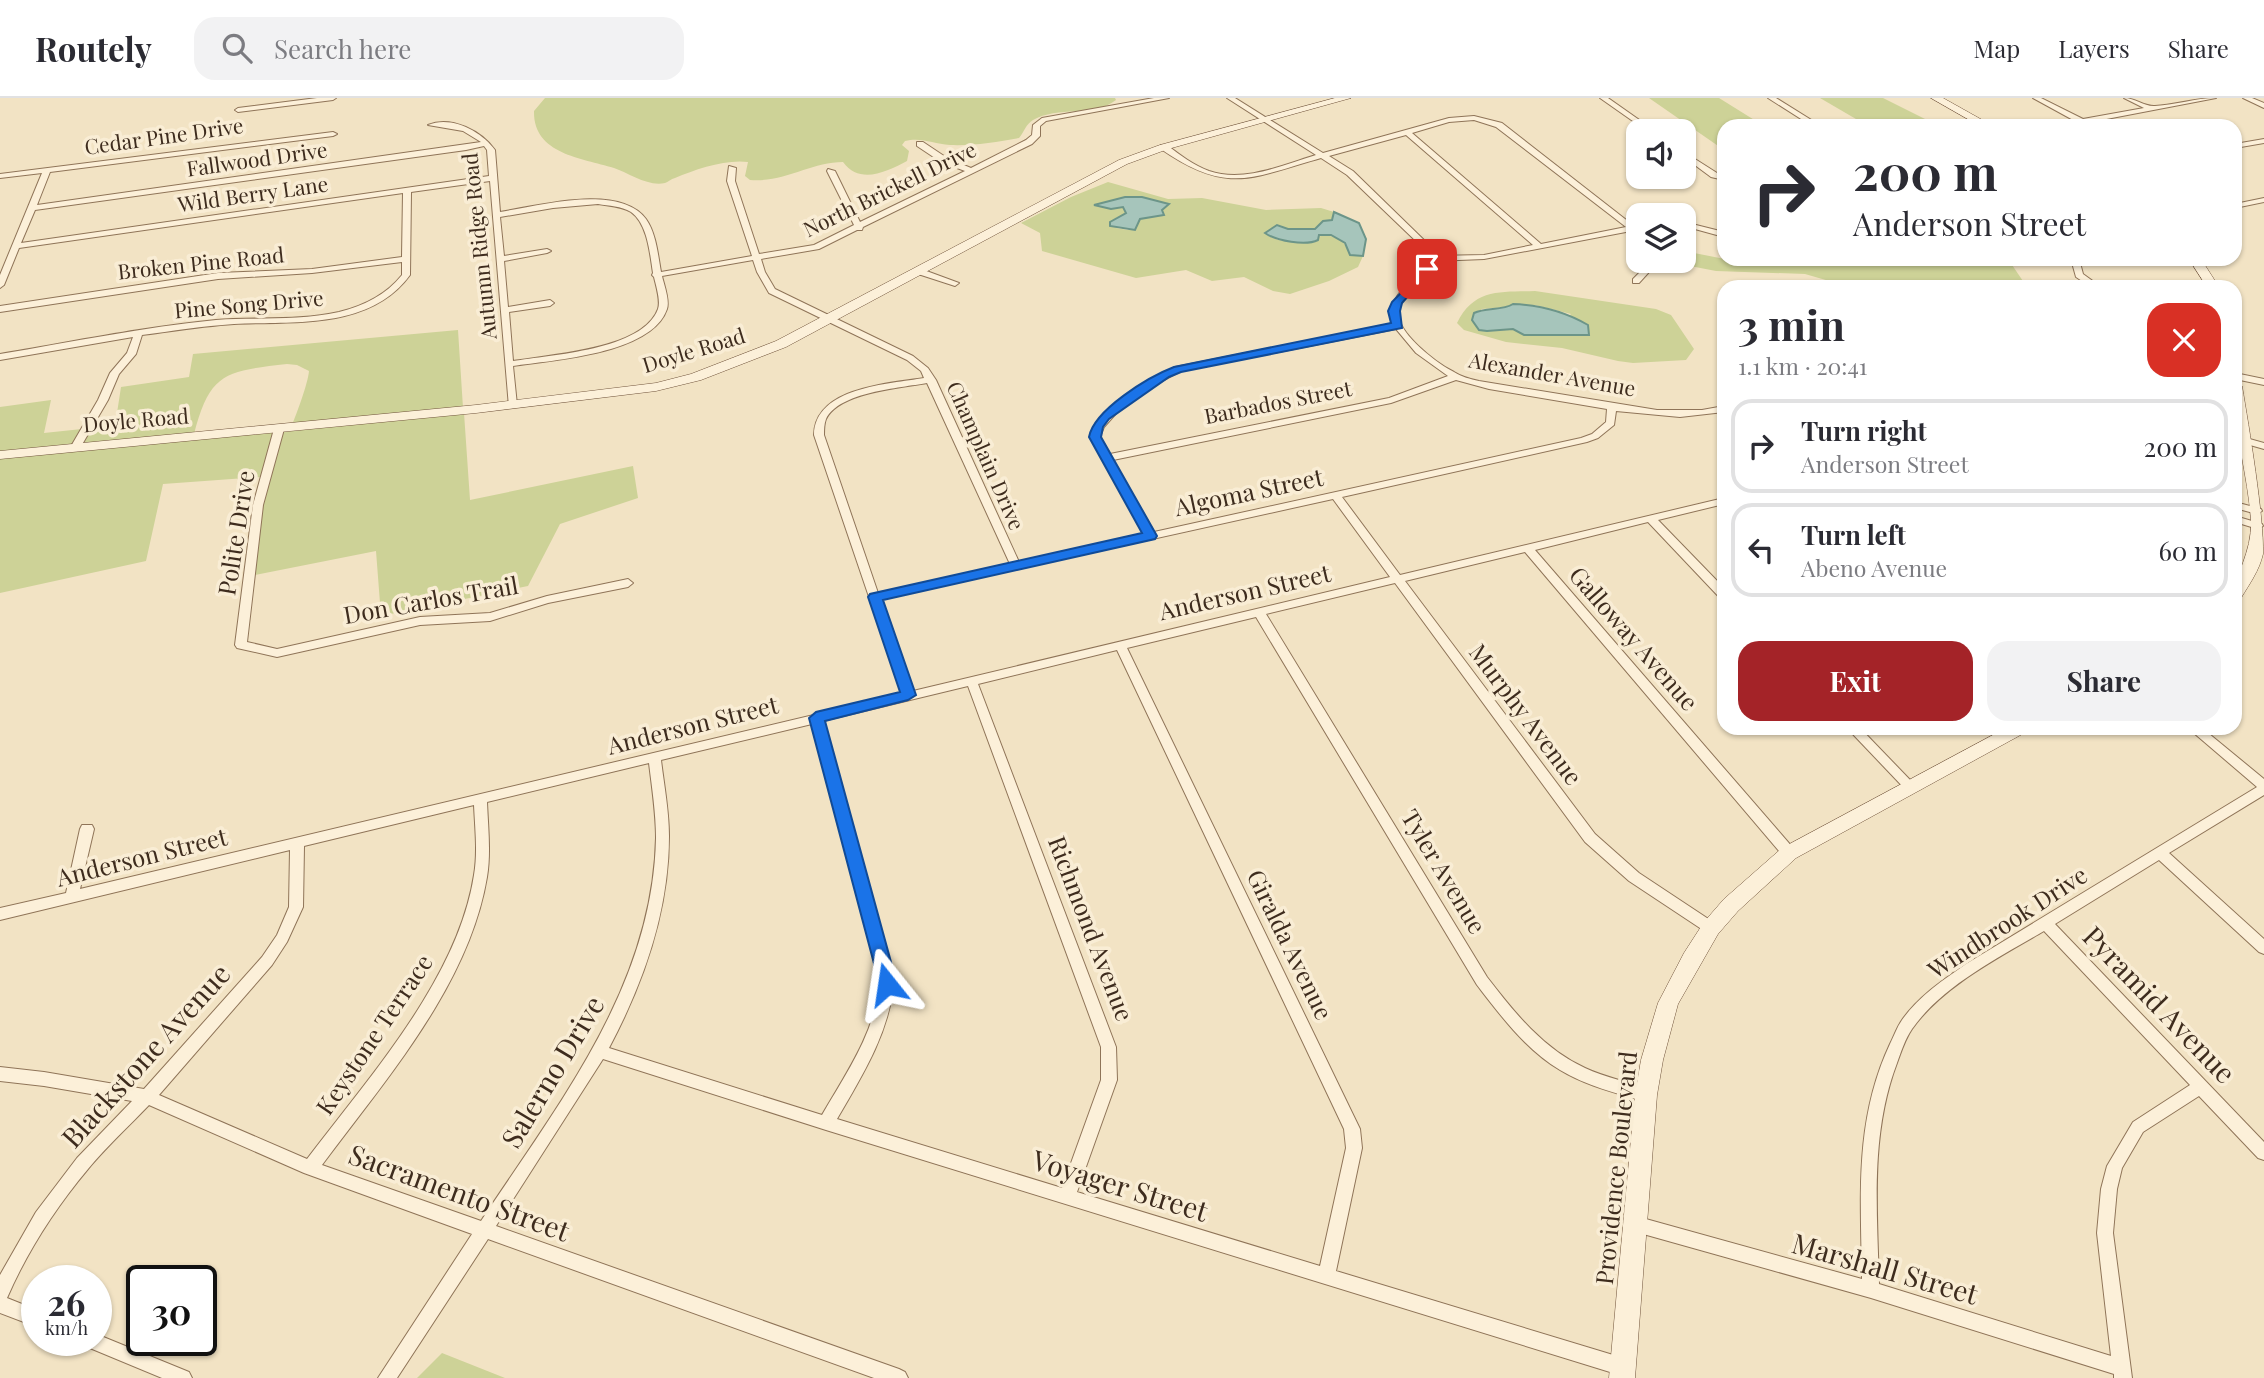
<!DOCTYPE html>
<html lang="en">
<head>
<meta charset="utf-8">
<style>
  :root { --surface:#fff; --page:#f2f2f3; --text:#2b2b33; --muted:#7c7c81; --line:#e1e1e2; --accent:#a42328 }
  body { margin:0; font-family:"Playfair Display",serif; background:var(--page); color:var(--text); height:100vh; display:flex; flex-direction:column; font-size:26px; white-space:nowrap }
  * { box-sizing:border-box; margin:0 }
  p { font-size:23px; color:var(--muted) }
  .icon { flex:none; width:38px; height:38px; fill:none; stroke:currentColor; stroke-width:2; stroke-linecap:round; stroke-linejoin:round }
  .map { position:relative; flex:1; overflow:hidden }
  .sheet { position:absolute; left:1717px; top:182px; width:525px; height:455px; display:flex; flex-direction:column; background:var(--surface); border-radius:21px; box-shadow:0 2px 5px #0004 }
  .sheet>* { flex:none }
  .top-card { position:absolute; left:1717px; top:21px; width:525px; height:147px; border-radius:21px; box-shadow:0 2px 5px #0004; background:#fff; color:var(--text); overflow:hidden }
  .buttons { position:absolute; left:1626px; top:21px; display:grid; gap:14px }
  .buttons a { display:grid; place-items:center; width:70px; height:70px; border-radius:14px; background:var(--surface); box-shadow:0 2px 5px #0004; font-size:35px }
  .speed { position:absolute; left:21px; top:1167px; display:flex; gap:14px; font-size:35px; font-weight:700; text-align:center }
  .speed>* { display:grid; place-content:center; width:91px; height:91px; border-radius:50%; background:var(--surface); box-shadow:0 2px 5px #0004; line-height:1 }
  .speed small { font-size:18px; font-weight:400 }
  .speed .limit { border:4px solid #111; border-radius:10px; background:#fff; color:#111 }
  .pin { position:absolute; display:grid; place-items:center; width:60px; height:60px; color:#fff; margin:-30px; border-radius:14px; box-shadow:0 4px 10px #0006 }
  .me { position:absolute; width:77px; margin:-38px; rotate:345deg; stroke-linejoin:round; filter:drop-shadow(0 0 5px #0008) }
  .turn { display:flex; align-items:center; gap:24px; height:147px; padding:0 21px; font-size:32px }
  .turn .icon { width:91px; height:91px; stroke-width:2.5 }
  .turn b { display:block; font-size:49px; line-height:60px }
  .round { display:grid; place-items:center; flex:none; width:74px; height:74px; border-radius:21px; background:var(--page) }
  .headline { display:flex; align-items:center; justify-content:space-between; height:119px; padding:0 21px }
  h1 { font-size:42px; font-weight:700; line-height:52px }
  .action { display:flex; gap:14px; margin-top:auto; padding:14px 21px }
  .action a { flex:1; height:80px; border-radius:21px; background:var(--accent); color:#fff; font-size:28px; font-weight:700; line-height:80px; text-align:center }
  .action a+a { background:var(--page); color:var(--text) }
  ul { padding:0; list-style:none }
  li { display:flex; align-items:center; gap:21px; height:94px; margin:0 14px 10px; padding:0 7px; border:4px solid var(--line); border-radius:21px }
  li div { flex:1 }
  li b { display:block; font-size:26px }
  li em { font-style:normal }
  header { display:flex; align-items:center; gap:42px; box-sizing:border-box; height:98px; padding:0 35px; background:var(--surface); border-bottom:2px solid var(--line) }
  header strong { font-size:33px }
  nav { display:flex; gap:38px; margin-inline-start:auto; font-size:24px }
  .search { width:490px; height:63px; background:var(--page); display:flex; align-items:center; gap:18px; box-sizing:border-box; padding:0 24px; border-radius:21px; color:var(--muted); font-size:26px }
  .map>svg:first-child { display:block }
  .green { fill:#cdd297; fill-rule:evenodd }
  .water { fill:#a6c5bb; stroke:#6c9589; stroke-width:2 }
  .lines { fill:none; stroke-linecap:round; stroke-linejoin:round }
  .minor-casing { stroke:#8f7458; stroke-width:2 }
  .secondary-casing { stroke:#71543c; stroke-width:1 }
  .minor { fill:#fcf0d9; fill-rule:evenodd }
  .secondary { fill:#fcf0d9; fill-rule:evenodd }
  .route { fill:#1a73e8; stroke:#114b97; stroke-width:2 }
  .labels { text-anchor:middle; stroke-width:7; stroke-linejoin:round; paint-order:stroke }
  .far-street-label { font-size:21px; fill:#3e2c1e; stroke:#f9edd5 }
  .street-label { font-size:24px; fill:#3e2c1e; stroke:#f9edd5 }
  .near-street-label { font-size:28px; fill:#3e2c1e; stroke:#f9edd5 }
</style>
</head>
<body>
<header>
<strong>Routely</strong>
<div class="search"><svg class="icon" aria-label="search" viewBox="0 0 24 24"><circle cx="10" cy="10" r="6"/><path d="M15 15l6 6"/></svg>Search here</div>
<nav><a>Map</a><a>Layers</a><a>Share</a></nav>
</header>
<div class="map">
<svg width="2264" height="1280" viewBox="0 0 2264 1280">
  <rect width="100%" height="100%" fill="#f2e3c4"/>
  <!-- green -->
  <g class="green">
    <path d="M545 0H1115L1116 2C1095 19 1057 8 1033 22 1026 26 1024 34 1019 40 998 44 972 48 950 47 933 46 922 39 905 43L902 47 909 53 907 63C886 74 860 87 843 64 811 64 784 85 750 82L745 78 748 64C726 61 696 71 675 80 671 81 668 84 665 85 648 89 629 75 614 70 581 60 533 56 534 13Z"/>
    <polygon points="1649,0 1719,0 1764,28 1724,28 1724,52"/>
    <polygon points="1820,0 1883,0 1933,25 1868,28"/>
    <path d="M1108 84 1168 101 1202 100 1266 112 1321 110 1334 114 1332 122 1323 123 1315 131H1287L1277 127 1265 135C1295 160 1335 114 1350 157L1363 158 1358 169 1329 183 1290 196 1273 193 1244 179 1212 183 1186 172 1136 180 1042 153 1040 135 1021 125 1071 99ZM1125 99H1142L1169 106 1162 112 1163 117 1140 121 1128 132 1116 130V120L1127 115 1123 109 1111 111 1095 107Z"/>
    <polygon points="1684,153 1750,166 1776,161 2008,161 2027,189 1850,189 1805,176 1716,173 1690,168 1683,163"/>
    <path d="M1535 193 1656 211 1671 217 1694 251 1686 262 1633 265 1618 263 1562 250 1506 244 1464 232 1457 225C1474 190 1501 194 1535 193ZM1535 207 1571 216 1550 238 1524 237 1513 231 1487 233 1481 211Z"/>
    <path d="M458 232 463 310 292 327C297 315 308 285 309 273L297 267 287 266C226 273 210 274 194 336L82 347 92 330 115 328 121 289 189 279 193 256Z"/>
    <polygon points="51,302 44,335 82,331 72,348 0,354 0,309"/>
    <polygon points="464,315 470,402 633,368 638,400 560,426 528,488 381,518 376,453 255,477 263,406 283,334"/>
    <polygon points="273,334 261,379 163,386 146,463 0,495 0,360"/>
    <polygon points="442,1255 505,1280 417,1280"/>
  </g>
  <!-- water -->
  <g class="water">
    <polygon points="1125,99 1142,99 1169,106 1162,112 1164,117 1140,121 1135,132 1110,128 1110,124 1126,115 1123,109 1111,111 1094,107"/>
    <path d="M1334 114 1359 125 1366 141 1363 158 1350 157 1345 145 1331 137H1319L1318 142C1306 148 1276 143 1265 135L1277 127 1288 131H1315L1323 123 1332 122Z"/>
    <path d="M1513 206C1541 207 1564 213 1588 227L1589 237H1524L1513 231 1487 233 1479 232 1472 222 1474 215C1486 209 1502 213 1513 206Z"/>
  </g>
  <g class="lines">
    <!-- minor casing -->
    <g class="minor-casing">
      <g id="minor">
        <polygon points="317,0 336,0 333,2 238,14 235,12 238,10"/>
        <path d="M1154 0H1169L1046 23 1040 28V38L1032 46 863 129 862 132H857L819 151 761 161 765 174 775 191 913 258 928 270 936 282 1019 464 1145 436 1090 339 1096 327 1114 307 1139 288 1175 269 1393 226C1383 201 1415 181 1427 161L1420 147 1347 77 1321 60C1251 80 1227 97 1161 51V47H1167C1180 57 1193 67 1209 73 1244 85 1283 67 1316 57L1227 0H1235L1323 55 1449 20 1474 18 1502 25 1634 128H1638V137L1631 133 1484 161 1434 163C1424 179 1404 193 1399 212 1393 233 1438 266 1454 274 1462 279 1470 281 1479 283L1657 312H1702L1724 308V314L1680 319 1616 313 1614 327 1598 340 1587 344 1342 399 1400 477 1724 400V406L1658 422 1724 490V501L1720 500 1648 424 1535 452 1794 751 1796 755 1794 759H1784L1525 454 1405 483 1595 736 1639 775 1716 826 1718 830 1716 834 1711 836 1706 834 1629 783 1585 744 1395 485 1266 516 1487 879C1514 914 1543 951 1585 970 1606 980 1630 984 1651 992L1654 997 1651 1002 1646 1004C1617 995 1586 988 1560 972 1526 952 1501 918 1477 887L1256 519 1127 550 1360 1031 1362 1050 1336 1173 1623 1260 1629 1263 1632 1269 1629 1275 1623 1278 826 1032 603 961 496 1128 899 1271 905 1274 908 1280H874L488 1141 397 1280H378L472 1136 304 1075 149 1007C129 1028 107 1048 88 1071 56 1109 27 1154 7 1200L37 1212V1229L0 1215V1177L36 1114 77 1060 132 1003 44 988 0 983V969L44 974 144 991 262 859 277 837 289 809 290 752 0 822V810L66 795 80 731 82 727H92L94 731 80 791 902 596 814 337C815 289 889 286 924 280L921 273 907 262 769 195 757 174 753 162 662 178C664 187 670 202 667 211 652 256 553 262 513 268L517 307 515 309H509L490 83 411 94 410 177C370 232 294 223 234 226 203 228 172 233 142 237L136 256 119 276 108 302 80 350 75 353 70 350 98 302 110 275 127 255 133 239 0 262V256C72 244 144 229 216 222 257 219 299 223 339 214 363 208 386 197 402 177V164L312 175 218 181 0 214V208L218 175 312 171 402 159 403 95 19 150 4 187 0 190V177L42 75 0 80V76L333 34 337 36 333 38 50 74 37 107 481 44 463 33 428 27C452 17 482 34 495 52L500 114C538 108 619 85 646 121 656 135 658 157 661 174L752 158 727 83 729 68 736 70 735 83 759 156 814 147 854 127 827 73 828 71 835 73 860 124 965 73 941 64 917 48V44H923L947 60 971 70 1026 42 1032 37 1033 27 1042 20ZM1474 22 1496 29 1626 129 1541 146 1412 35 1449 24ZM1406 37 1533 147 1484 157 1434 158 1426 144 1353 73 1329 58ZM484 48 487 52 489 78 21 145 35 112 466 52ZM598 106C609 108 621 108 631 114 648 126 650 157 653 175L652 177 654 179C656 188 661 203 658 211 643 252 550 257 513 263L509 214 550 208 554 205 550 202 508 209 504 163 547 155 551 153 547 151 504 158 500 119 553 110ZM1396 231 1416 255 1448 278 1389 300 1110 356 1100 339 1104 329 1120 311 1145 292 1181 273ZM1456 282 1489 291 1607 311 1606 324 1592 336 1581 340 1154 434 1113 362 1391 305ZM927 285 1010 466 878 495 824 337C824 332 824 326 826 321 839 294 900 290 927 285ZM1333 401 1390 479 913 593 881 501ZM1117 552 1344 1031 1346 1050 1320 1168 1077 1094 1117 982 1116 949 978 586ZM968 588 1101 949V982L1062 1090 837 1021C862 978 888 937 894 886L823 623ZM812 626 880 886C874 936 847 974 822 1017L609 950C644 884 669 813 669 738 669 712 664 687 661 662ZM649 665C652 690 656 715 656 740 653 888 559 1005 481 1123L322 1067C386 981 469 887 487 779 491 755 488 729 487 704ZM474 707C475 730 478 754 474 777 458 881 369 979 307 1061L159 997 272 867 287 844 303 809 304 748Z"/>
        <polygon points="1600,0 1608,0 1655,33 1647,33"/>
        <polygon points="1768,0 1776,0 1821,28 1812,28"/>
        <path d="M2033 0H2041L2083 21 2144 10 2124 0C2135 0 2145 9 2155 8 2176 7 2195 0 2216 0L2070 28H2054L2075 23Z"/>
        <polygon points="2243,0 2252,0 2264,5 2264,10"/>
        <polygon points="2264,41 2264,45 2235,50 2235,46"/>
        <polygon points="1684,54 1717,75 1724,78 1724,82 1711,79 1684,59"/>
        <polygon points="2264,100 2264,104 2235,110 2235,106"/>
        <polygon points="1684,124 1724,134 1724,139 1684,128"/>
        <polygon points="2071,161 2079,161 2083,176 2101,189 2091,189 2076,179"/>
        <polygon points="1651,163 1659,163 1639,185 1633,185 1633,181"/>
        <polygon points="915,171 921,171 959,185 955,188 915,175"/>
        <polygon points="2235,275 2264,281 2264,287 2235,281"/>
        <polygon points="279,328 284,331 263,407 247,544 277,551 420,519 490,515 547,498 628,481 633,485 628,489 548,505 490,523 420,527 277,559 237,550 235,547 253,407 274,331"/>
        <polygon points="2246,340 2264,345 2264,351 2243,345 2243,341"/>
        <polygon points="2235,404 2261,411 2262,413 2257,416 2235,410"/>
        <polygon points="2235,418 2262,426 2263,428 2258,431 2235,424"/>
        <polygon points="1847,630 1860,630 1914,686 1916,689 1914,692 1906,692"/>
        <path d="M2188 630H2202L2264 681V697L2169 755 2264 841V856L2259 854 2159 762 2055 826 2264 1044V1062L2258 1060 2199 998 2143 1034 2122 1070 2117 1091 2113 1135 2132 1280H2114V1276L1871 1200 1629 1132 1627 1126 1629 1120 1635 1118 1862 1181C1861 1098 1854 1023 1890 946 1894 938 1897 929 1902 922 1918 899 1943 882 1966 866L2257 689ZM2044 833 2190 987 2133 1024 2107 1068 2101 1091 2097 1135 2111 1258 1879 1186C1877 1111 1870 1036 1897 965 1901 954 1905 941 1912 931 1942 888 2000 859 2044 833Z"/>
        <polygon points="96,1236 189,1274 192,1280 162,1280 85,1248 83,1242 96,1242"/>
      </g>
    </g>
    <!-- secondary casing -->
    <g class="secondary-casing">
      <g id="secondary">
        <polygon points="1335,0 1351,0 1168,51 1127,66 786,249 701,282 656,293 476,315 0,361 0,353 476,307 656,285 691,276 776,243 1119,62 1160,47"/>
        <polygon points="1931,0 1943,0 1993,28 1980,28"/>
        <polygon points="2189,161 2201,161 2219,189 2207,189"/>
        <path d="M2235 284 2242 288C2249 329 2264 419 2263 456 2259 473 2250 485 2241 500L2235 501C2234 475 2252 456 2251 423 2248 376 2233 334 2235 284Z"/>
        <polygon points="2006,630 2029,630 2026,634 1796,760 1738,813 1718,836 1678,906 1663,962 1657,997 1635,1280 1609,1280 1635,997 1641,962 1658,905 1684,855 1704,824 1724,801 1782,750"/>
      </g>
    </g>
    <!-- minor -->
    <use href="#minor" class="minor"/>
    <!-- secondary -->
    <use href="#secondary" class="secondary"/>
  </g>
  <!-- route -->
  <path class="route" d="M1427 168 1432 171 1402 205 1400 213 1402 230 1181 274 1169 279 1109 321 1103 329 1101 339 1157 438 1155 441 883 502 916 597 908 602 825 623 897 886 894 892 887 894 881 892 809 620 816 614 900 594 868 499 870 496 1142 435 1089 339C1094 312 1148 279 1174 269L1391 225 1388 213 1392 204Z"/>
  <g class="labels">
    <!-- far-street labels -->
    <g class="far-street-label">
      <text transform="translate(164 39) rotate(-8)" y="7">Cedar Pine Drive</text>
      <text transform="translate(257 62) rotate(-8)" y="7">Fallwood Drive</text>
      <text transform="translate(890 92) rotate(-26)" y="7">North Brickell Drive</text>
      <text transform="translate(253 97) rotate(-8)" y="7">Wild Berry Lane</text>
      <text transform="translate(480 148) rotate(-96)" y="7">Autumn Ridge Road</text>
      <text transform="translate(201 166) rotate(-6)" y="7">Broken Pine Road</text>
      <text transform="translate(249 207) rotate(-5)" y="7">Pine Song Drive</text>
      <text transform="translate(694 253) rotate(-17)" y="7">Doyle Road</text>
      <text transform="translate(1552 277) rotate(10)" y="7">Alexander Avenue</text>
      <text transform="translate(1278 305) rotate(-11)" y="7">Barbados Street</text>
      <text transform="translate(136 323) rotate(-5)" y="7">Doyle Road</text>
      <text transform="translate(985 358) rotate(66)" y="7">Champlain Drive</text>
    </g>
    <!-- street labels -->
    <g class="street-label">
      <text transform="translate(1249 395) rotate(-12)" y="8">Algoma Street</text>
      <text transform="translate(237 435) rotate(-81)" y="8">Polite Drive</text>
      <text transform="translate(1245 495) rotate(-13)" y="8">Anderson Street</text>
      <text transform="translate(431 503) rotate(-10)" y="8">Don Carlos Trail</text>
      <text transform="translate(1633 541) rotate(49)" y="8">Galloway Avenue</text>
      <text transform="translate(1525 617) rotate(53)" y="8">Murphy Avenue</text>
      <text transform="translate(693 628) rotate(-14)" y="8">Anderson Street</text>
      <text transform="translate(142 760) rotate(-14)" y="8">Anderson Street</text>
      <text transform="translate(1443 774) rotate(59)" y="8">Tyler Avenue</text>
      <text transform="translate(2008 825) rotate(-33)" y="8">Windbrook Drive</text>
      <text transform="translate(1090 831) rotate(69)" y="8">Richmond Avenue</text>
      <text transform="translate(1289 847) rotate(64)" y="8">Giralda Avenue</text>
      <text transform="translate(375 937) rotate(-56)" y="8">Keystone Terrace</text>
      <text transform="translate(1617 1070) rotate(-84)" y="8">Providence Boulevard</text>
    </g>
    <!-- near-street labels -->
    <g class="near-street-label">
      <text transform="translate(2159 907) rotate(46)" y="10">Pyramid Avenue</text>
      <text transform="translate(146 958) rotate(-48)" y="10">Blackstone Avenue</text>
      <text transform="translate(553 974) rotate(-59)" y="10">Salerno Drive</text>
      <text transform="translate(1120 1088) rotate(17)" y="10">Voyager Street</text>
      <text transform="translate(459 1095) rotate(20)" y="10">Sacramento Street</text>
      <text transform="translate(1885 1171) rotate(16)" y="10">Marshall Street</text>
    </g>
  </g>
</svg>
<div class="buttons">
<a><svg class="icon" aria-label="sound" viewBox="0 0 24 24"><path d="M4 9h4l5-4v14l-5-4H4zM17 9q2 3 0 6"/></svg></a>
<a><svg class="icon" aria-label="layers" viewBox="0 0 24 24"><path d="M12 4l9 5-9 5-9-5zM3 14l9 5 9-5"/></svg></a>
</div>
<div class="speed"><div>26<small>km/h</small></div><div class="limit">30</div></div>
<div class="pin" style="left:1427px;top:171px;background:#d93025"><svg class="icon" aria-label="arrive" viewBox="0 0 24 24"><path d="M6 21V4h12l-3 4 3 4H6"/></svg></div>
<svg class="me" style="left:887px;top:886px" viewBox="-20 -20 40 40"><path d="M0-17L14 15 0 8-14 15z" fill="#1a73e8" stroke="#fff" stroke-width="4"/></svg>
<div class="top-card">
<div class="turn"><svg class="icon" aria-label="right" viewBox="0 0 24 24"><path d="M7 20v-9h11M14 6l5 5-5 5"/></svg><div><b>200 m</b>Anderson Street</div></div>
</div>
<section class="sheet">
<div class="headline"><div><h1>3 min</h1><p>1.1 km · 20:41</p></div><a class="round" style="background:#d93025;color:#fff"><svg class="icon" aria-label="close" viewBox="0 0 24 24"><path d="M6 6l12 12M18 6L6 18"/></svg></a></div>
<ul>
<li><svg class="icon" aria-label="right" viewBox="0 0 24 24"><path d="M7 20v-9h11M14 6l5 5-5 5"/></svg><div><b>Turn right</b><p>Anderson Street</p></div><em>200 m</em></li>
<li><svg class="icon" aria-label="left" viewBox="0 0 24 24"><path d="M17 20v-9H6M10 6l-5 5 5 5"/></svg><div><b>Turn left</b><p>Abeno Avenue</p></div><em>60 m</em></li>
</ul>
<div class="action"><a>Exit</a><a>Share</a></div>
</section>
</div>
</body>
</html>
